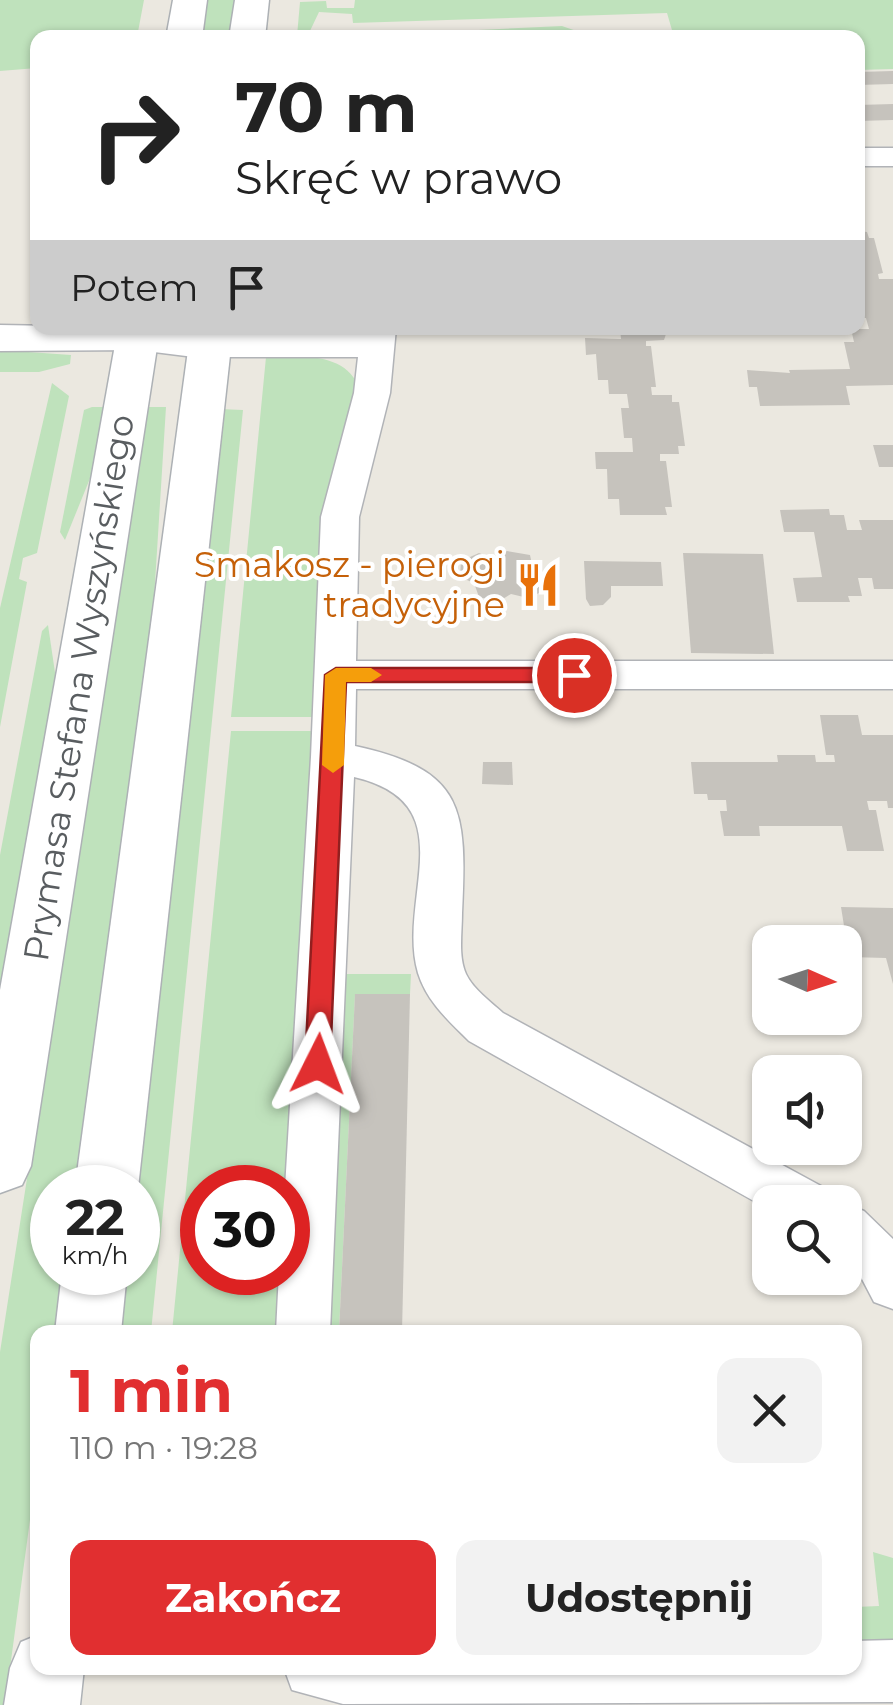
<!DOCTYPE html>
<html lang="pl">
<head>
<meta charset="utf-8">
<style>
  :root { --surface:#fff; --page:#f2f2f2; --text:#222; --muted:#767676; --accent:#e12f30 }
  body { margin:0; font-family:Montserrat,sans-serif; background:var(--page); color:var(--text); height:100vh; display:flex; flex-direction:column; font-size:38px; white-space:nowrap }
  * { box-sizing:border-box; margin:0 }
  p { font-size:32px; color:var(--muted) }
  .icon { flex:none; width:55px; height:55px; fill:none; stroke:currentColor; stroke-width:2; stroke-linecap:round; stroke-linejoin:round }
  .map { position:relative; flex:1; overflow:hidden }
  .sheet { position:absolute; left:30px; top:1325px; width:832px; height:350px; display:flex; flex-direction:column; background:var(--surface); border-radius:20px; box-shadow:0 2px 8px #0004 }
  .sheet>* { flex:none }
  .banner { position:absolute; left:30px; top:30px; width:835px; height:305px; border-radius:20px; box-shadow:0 2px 8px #0004; background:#fff; color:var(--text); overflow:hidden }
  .needle { width:65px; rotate:93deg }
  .tools { position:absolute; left:752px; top:925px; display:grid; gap:20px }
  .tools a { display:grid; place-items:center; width:110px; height:110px; border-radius:20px; background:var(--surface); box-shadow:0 2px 8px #0004; font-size:50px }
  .speed { position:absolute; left:30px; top:1165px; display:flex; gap:20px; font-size:50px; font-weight:700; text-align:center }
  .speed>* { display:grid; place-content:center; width:130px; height:130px; border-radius:50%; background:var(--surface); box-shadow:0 2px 8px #0004; line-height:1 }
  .speed small { font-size:25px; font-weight:400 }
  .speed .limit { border:15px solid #d22; background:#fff; color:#111 }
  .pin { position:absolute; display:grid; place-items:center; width:85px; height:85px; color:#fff; margin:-42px; border:5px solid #fff; border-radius:50%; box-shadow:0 2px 10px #0007 }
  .me { position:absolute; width:110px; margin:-55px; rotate:3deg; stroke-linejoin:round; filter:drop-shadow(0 0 8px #0008) }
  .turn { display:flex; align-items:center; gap:35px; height:210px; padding:0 40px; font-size:45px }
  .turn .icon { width:130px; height:130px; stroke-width:2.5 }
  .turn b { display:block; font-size:70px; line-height:85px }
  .then { display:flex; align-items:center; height:95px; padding:0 40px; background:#0003; gap:20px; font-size:38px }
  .round { display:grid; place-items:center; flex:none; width:105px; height:105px; border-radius:20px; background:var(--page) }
  .overview { display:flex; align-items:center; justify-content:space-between; height:170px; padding:0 40px }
  h1 { font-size:60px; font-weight:700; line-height:75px; color:var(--accent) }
  .primary-button { display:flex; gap:20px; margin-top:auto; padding:20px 40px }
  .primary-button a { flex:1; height:115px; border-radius:20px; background:var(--accent); color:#fff; font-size:40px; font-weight:700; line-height:115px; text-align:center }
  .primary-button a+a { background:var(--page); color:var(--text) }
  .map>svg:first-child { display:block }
  .green { fill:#bfe2bc }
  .building { fill:#c6c3bd }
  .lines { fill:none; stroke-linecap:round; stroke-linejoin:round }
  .minor-casing { stroke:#b1b3b7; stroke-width:3 }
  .tertiary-casing { stroke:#b1b3b7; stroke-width:3 }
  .secondary-casing { stroke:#adb1b5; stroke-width:3 }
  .minor { fill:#fff; fill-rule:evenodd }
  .tertiary { fill:#fff; fill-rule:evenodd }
  .secondary { fill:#fff; fill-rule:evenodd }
  .route { fill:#e12f30; stroke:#921f1f; stroke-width:2.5 }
  .slow { fill:#f59e0b }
  .labels { text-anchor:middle; stroke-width:8; stroke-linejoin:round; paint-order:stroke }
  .food-label { font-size:35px; fill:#c56008; stroke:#fff; text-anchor:end }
  .street-label { font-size:35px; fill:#595d60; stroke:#fff }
</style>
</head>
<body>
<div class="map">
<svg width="893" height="1705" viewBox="0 0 893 1705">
  <rect width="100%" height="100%" fill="#ebe8e0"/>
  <!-- green -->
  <g class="green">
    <polygon points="0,0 144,0 137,37 38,38 37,68 0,71"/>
    <polygon points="205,0 235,0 231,37 199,38"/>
    <polygon points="355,0 893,0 893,69 858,70 858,38 674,37 667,13 353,23 352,14 319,12 309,33 297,36 300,2 326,1 327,8 354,8"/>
    <polygon points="562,26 588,35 615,37 330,37"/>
    <polygon points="0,350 71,355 70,364 39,372 0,372"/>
    <path d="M266 357C296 357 338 351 356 381L322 528 312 717H231Z"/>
    <polygon points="52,383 69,396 37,553 23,558 19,579 27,582 0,727 0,608"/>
    <polygon points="92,407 105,407 93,471 65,540 60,532 84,410"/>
    <polygon points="147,407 166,407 152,631 76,1187 52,1188 52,1272 64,1273 56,1332 38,1332 37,1468 5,1705 0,1705 0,1352"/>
    <polygon points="219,409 243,410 151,1332 118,1332 125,1273 138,1272 138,1188"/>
    <polygon points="48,625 57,686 0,987 0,855 42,631"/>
    <polygon points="231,731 312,731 286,1187 202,1188 202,1272 282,1273 278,1332 172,1332"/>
    <polygon points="341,974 411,974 410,994 355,995 339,1332 326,1332"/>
    <polygon points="873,1552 893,1558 893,1641 855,1641 855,1607 879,1606"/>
  </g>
  <!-- building -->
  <g class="building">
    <polygon points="893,71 893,84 858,85 858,72"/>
    <polygon points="893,104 893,120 858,121 858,105"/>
    <polygon points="858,231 867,232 869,238 874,238 883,273 878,274 879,279 893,279 893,385 846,386 850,405 760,406 757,387 749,387 747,370 790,373 789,370 850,369 844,342 854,342 851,329 869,329 866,318 858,318"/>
    <polygon points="620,328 668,328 664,340 646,341 646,346 651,346 656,387 651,387 652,395 672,395 672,402 679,402 685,446 678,446 679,454 660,454 660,461 666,461 672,507 665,507 667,515 620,515 619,499 608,499 607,469 596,469 595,452 633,452 632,438 624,438 621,408 629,408 627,394 609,394 608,380 598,380 596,354 586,355 585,338 621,339"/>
    <polygon points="873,445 893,445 893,467 879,467"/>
    <polygon points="829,509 830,515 844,515 847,530 862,530 859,520 893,520 893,589 874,589 872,578 858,578 862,596 848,596 850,602 797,602 793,578 822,577 814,532 784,532 780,510"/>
    <polygon points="507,551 530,555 533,569 548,576 548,589 528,598 511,594 498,602 479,597 474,583 460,577 461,561 479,553 493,559"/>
    <polygon points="683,553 763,554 774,654 691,653"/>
    <polygon points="584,561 661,562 663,586 611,586 611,597 603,605 590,606 586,599"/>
    <polygon points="820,715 858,715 862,735 893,735 893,808 888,808 887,801 867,801 869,810 876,810 884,851 847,851 842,826 759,826 760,836 724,836 720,811 727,811 726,800 708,800 707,794 694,794 691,762 778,762 777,755 815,755 816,762 835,762 834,755 826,755"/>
    <polygon points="483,762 512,762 513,785 482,784"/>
    <polygon points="841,907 893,908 893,984 886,958 849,957"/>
    <polygon points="355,994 410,994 402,1332 339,1332"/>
  </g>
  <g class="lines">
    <!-- minor casing -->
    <g class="minor-casing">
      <g id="minor">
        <rect x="858" y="148" width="35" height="18"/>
        <path d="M362 328H396L390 393 359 517 356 661H893V689H356L355 746C465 770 467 809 462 913 462 933 458 956 466 974 473 989 491 1002 503 1013L821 1186 829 1202H770V1210L469 1041C449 1021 427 1002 418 973 396 898 467 803 354 777L330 1332H276L279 1272H288L285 1188 311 757 321 517 354 393 358 357H210L198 353 192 346 198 339 210 335H361Z"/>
        <polygon points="845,1204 864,1211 893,1239 893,1309 874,1302 862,1279 845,1262"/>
        <polygon points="893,1640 893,1702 343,1704 292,1690 284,1668 855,1668 855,1641"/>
      </g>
    </g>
    <!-- tertiary casing -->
    <g class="tertiary-casing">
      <polygon id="tertiary" points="0,325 165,328 225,337 231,346 225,355 210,359 138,350 0,351"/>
    </g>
    <!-- secondary casing -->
    <g class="secondary-casing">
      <g id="secondary">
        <polygon points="173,0 207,0 202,38 166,38"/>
        <polygon points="235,0 269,0 265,38 229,38"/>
        <polygon points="118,328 160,328 31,1166 22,1185 0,1193 0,990"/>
        <polygon points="191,328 233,328 138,1188 75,1188"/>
        <polygon points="62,1272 127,1272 121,1332 55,1332"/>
        <polygon points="38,1635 38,1668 84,1668 80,1705 4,1705 10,1668 21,1642"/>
      </g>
    </g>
    <!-- minor -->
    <use href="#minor" class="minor"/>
    <!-- tertiary -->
    <use href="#tertiary" class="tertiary"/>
    <!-- secondary -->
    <use href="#secondary" class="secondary"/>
  </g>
  <!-- route -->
  <polygon class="route" points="336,668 574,668 585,675 574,682 346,682 330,1064 326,1071 309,1071 305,1064 325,675"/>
  <!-- slow -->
  <polygon class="slow" points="336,668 371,668 382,675 371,682 346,682 344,765 333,773 322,765 325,675"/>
  <!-- icons -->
  <defs>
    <g id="restaurant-bare" transform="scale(3.45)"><path d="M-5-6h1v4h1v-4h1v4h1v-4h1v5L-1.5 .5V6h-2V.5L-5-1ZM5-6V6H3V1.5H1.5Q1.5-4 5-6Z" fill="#e8710a" stroke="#fff" stroke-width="2.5" paint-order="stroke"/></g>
  </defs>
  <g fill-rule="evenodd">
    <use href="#restaurant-bare" x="538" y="585"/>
  </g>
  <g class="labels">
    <!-- food labels -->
    <g class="food-label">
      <text x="505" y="577">Smakosz - pierogi<tspan x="505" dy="40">tradycyjne</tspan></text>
    </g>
    <!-- street labels -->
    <g class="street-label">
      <text transform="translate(79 688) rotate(-81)" y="12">Prymasa Stefana Wyszyńskiego</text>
    </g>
  </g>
</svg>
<div class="tools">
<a><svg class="needle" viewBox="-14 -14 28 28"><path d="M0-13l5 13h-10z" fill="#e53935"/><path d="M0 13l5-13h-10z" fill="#767676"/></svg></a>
<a><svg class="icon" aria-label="sound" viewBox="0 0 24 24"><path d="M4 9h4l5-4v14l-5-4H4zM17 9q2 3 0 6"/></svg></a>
<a><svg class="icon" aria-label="search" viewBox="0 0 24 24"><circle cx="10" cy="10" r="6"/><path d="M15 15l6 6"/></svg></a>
</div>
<div class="speed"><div>22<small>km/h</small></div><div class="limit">30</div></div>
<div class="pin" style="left:574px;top:675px;background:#d93025"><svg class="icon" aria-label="arrive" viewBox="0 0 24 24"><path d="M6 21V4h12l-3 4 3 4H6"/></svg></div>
<svg class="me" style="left:318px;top:1064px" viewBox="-20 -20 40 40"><path d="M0-17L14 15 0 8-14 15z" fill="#e12f30" stroke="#fff" stroke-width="4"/></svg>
<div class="banner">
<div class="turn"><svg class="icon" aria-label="right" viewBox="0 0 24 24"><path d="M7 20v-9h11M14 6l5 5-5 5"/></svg><div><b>70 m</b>Skręć w prawo</div></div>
<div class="then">Potem<svg class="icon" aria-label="arrive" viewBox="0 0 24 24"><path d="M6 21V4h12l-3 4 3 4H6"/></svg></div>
</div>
<section class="sheet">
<div class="overview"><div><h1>1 min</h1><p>110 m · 19:28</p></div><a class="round"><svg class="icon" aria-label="close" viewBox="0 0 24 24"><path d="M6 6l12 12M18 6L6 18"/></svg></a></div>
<div class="primary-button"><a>Zakończ</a><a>Udostępnij</a></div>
</section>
</div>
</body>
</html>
